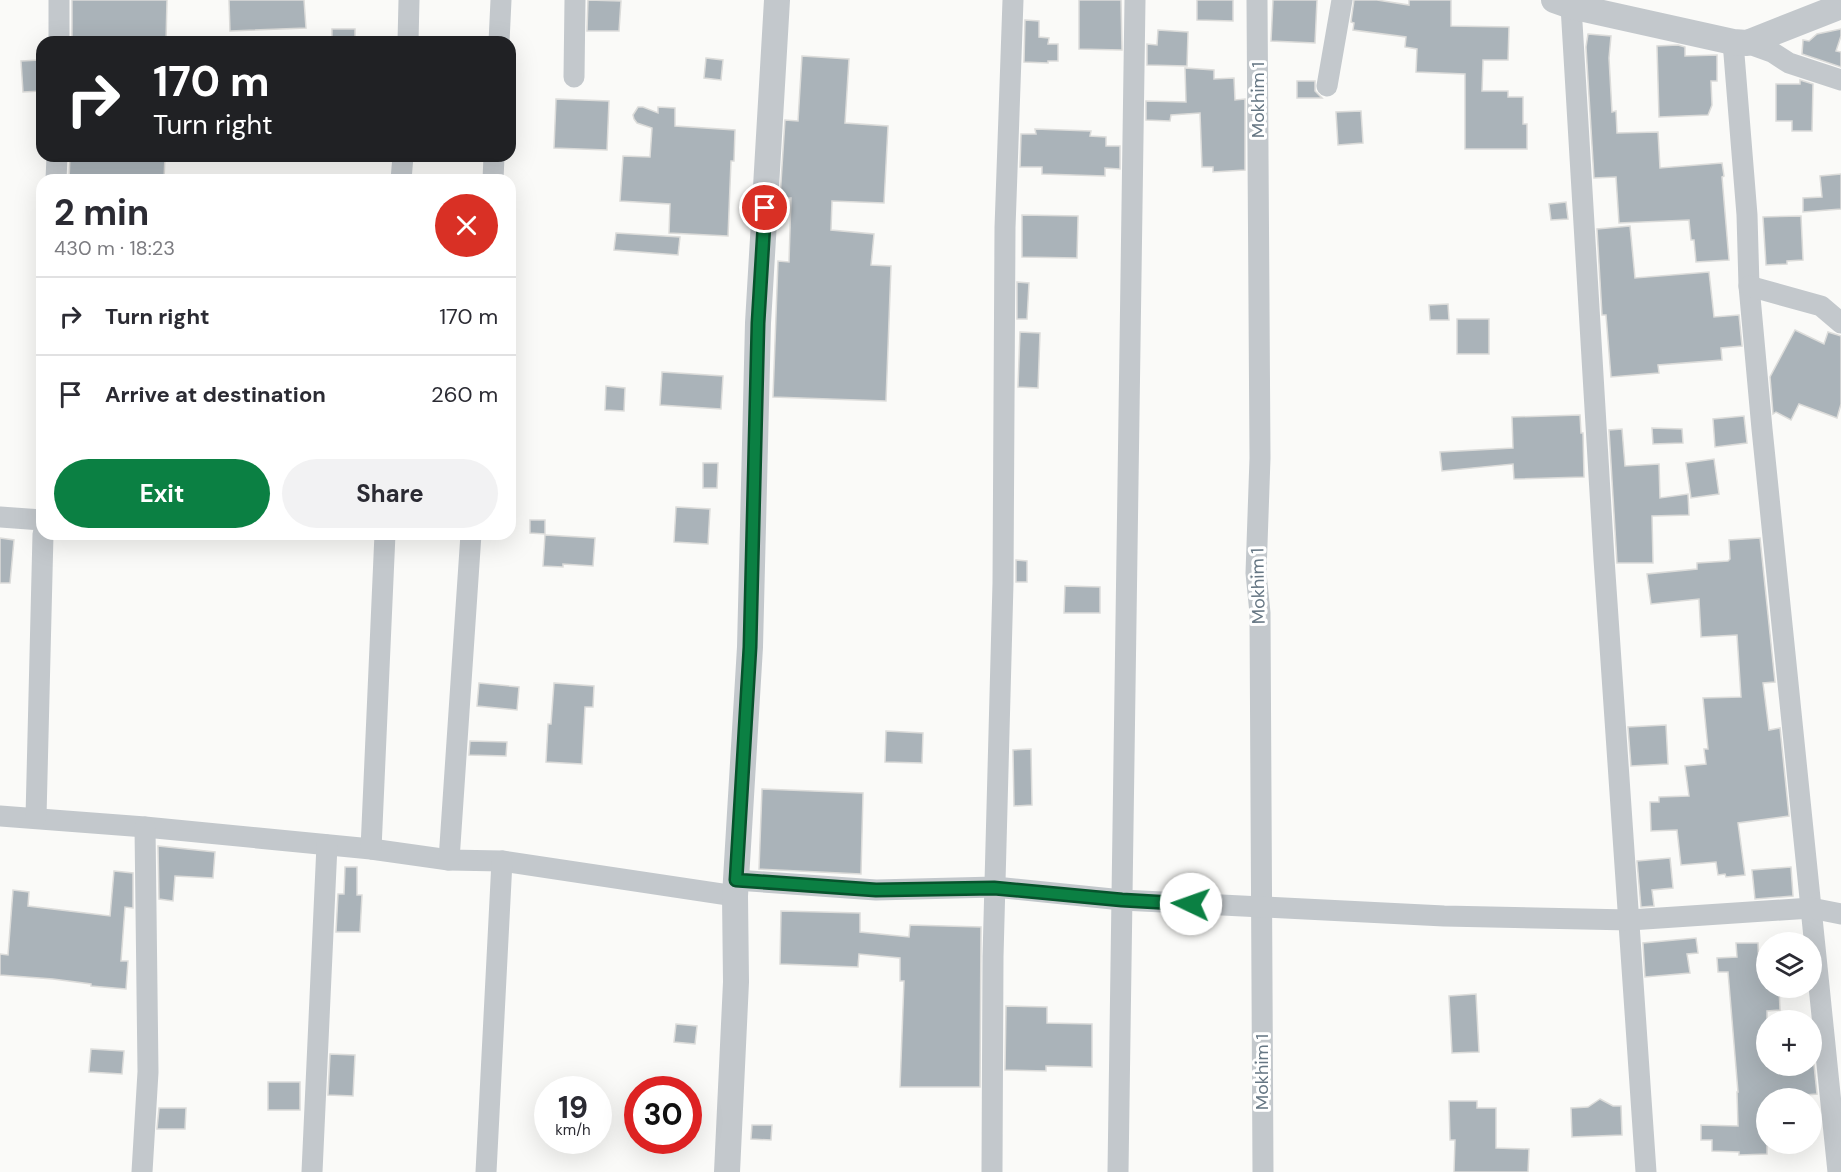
<!DOCTYPE html>
<html lang="en">
<head>
<meta charset="utf-8">
<style>
  :root { --surface:#fff; --page:#f2f2f3; --text:#2b2b33; --muted:#7c7c81; --line:#e1e1e2; --accent:#0b8043 }
  body { margin:0; font-family:"DM Sans",sans-serif; background:var(--page); color:var(--text); height:100vh; display:flex; flex-direction:column; font-size:22px; white-space:nowrap }
  * { box-sizing:border-box; margin:0 }
  p { font-size:20px; color:var(--muted) }
  .icon { flex:none; width:33px; height:33px; fill:none; stroke:currentColor; stroke-width:2; stroke-linecap:round; stroke-linejoin:round }
  .map { position:relative; flex:1; overflow:hidden }
  .side { position:absolute; left:36px; top:174px; width:480px; height:366px; display:flex; flex-direction:column; background:var(--surface); border-radius:18px; box-shadow:0 6px 24px #0002 }
  .side>* { flex:none }
  .hud { position:absolute; left:36px; top:36px; width:480px; height:126px; border-radius:18px; box-shadow:0 6px 24px #0002; background:#202124; color:#fff; overflow:hidden }
  .buttons { position:absolute; left:1756px; top:932px; display:grid; gap:12px }
  .buttons a { display:grid; place-items:center; width:66px; height:66px; border-radius:50%; background:var(--surface); box-shadow:0 6px 24px #0002; font-size:30px }
  .speed { position:absolute; left:534px; top:1076px; display:flex; gap:12px; font-size:30px; font-weight:700; text-align:center }
  .speed>* { display:grid; place-content:center; width:78px; height:78px; border-radius:50%; background:var(--surface); box-shadow:0 6px 24px #0002; line-height:1 }
  .speed small { font-size:15px; font-weight:400 }
  .speed .limit { border:9px solid #d22; background:#fff; color:#111 }
  .pin { position:absolute; display:grid; place-items:center; width:51px; height:51px; color:#fff; margin:-26px; border:3px solid #fff; border-radius:50%; box-shadow:0 2px 6px #0007 }
  .me { position:absolute; width:66px; margin:-33px; rotate:273deg; stroke-linejoin:round; filter:drop-shadow(0 0 4px #0008) }
  .turn { display:flex; align-items:center; gap:21px; height:126px; padding:0 18px; font-size:27px }
  .turn .icon { width:78px; height:78px; stroke-width:2.5 }
  .turn b { display:block; font-size:42px; line-height:51px }
  .round { display:grid; place-items:center; flex:none; width:63px; height:63px; border-radius:32px; background:var(--page) }
  .overview { display:flex; align-items:center; justify-content:space-between; height:102px; padding:0 18px }
  h1 { font-size:36px; font-weight:700; line-height:45px }
  .cta { display:flex; gap:12px; margin-top:auto; padding:12px 18px }
  .cta a { flex:1; height:69px; border-radius:36px; background:var(--accent); color:#fff; font-size:24px; font-weight:700; line-height:69px; text-align:center }
  .cta a+a { background:var(--page); color:var(--text) }
  ul { padding:0; list-style:none }
  li { display:flex; align-items:center; gap:18px; height:78px; padding:0 18px; border-top:2px solid var(--line) }
  li div { flex:1 }
  li b { display:block; font-size:22px }
  li em { font-style:normal }
  .map>svg:first-child { display:block }
  .building { fill:#aab3b9; stroke:#dcdcda; stroke-width:1.5 }
  .lines { fill:none; stroke-linecap:round; stroke-linejoin:round }
  .minor { stroke:#c3c8cc; stroke-width:21 }
  .tertiary { stroke:#c3c8cc; stroke-width:26 }
  .route-casing { stroke:#07532c; stroke-width:15 }
  .route { stroke:#0b8043; stroke-width:10 }
  .labels { text-anchor:middle; stroke-width:6; stroke-linejoin:round; paint-order:stroke }
  .street-label { font-size:18px; fill:#657683; stroke:#fff }
</style>
</head>
<body>
<div class="map">
<svg width="1841" height="1172" viewBox="0 0 1841 1172">
  <rect width="100%" height="100%" fill="#fafaf8"/>
  <!-- building -->
  <g class="building">
    <polygon points="72,0 167,0 166,42 72,42"/>
    <polygon points="229,0 304,0 306,28 230,31"/>
    <polygon points="588,0 621,1 619,31 587,31"/>
    <polygon points="1079,0 1121,0 1122,50 1079,49"/>
    <polygon points="1197,0 1233,0 1233,21 1197,20"/>
    <polygon points="1273,0 1317,0 1315,43 1271,41"/>
    <polygon points="1354,0 1377,0 1409,5 1409,0 1451,0 1451,26 1509,27 1508,60 1483,60 1482,91 1508,91 1508,97 1523,97 1523,124 1527,124 1527,149 1465,149 1465,74 1416,72 1417,49 1405,47 1406,37 1353,30 1354,23 1351,22"/>
    <polygon points="1025,20 1039,21 1039,37 1049,38 1048,44 1058,44 1058,61 1048,61 1048,63 1024,62"/>
    <rect x="332" y="29" width="23" height="13"/>
    <polygon points="1841,29 1841,36 1836,51 1841,52 1841,67 1802,54 1803,40 1809,41 1817,34"/>
    <polygon points="1158,30 1188,32 1187,66 1147,65 1147,44 1157,45"/>
    <polygon points="1588,34 1611,36 1609,58 1612,112 1616,111 1617,133 1658,132 1660,168 1722,163 1724,176 1722,177 1729,260 1696,262 1694,240 1691,240 1689,220 1619,223 1616,177 1594,178 1586,47"/>
    <polygon points="1678,45 1685,47 1685,56 1717,55 1717,81 1711,81 1712,105 1708,115 1659,117 1657,46"/>
    <polygon points="802,56 849,59 845,123 888,126 884,203 832,201 831,230 874,234 871,265 891,266 886,401 773,397 778,261 789,262 791,198 780,198 785,120 798,121"/>
    <polygon points="706,58 723,60 721,80 704,78"/>
    <polygon points="40,60 41,91 23,92 21,61"/>
    <polygon points="1185,68 1214,70 1214,79 1234,78 1235,100 1245,99 1245,170 1213,172 1213,167 1202,167 1200,113 1171,115 1170,121 1146,120 1146,101 1186,102"/>
    <polygon points="1800,80 1813,84 1812,131 1792,131 1792,121 1776,121 1776,84 1800,84"/>
    <polygon points="1297,81 1315,81 1315,91 1322,98 1297,98"/>
    <polygon points="556,99 609,101 607,150 554,148"/>
    <polygon points="638,107 643,107 658,113 658,107 675,108 675,126 735,130 734,161 731,161 728,236 669,233 670,204 620,201 623,156 650,157 652,128 637,123 634,119 633,115"/>
    <polygon points="1361,111 1363,143 1338,145 1336,112"/>
    <polygon points="1035,129 1091,131 1090,136 1106,137 1106,146 1120,146 1120,169 1105,168 1105,176 1042,174 1042,167 1020,167 1021,134 1036,134"/>
    <polygon points="70,156 165,156 164,180 69,180"/>
    <polygon points="1841,174 1841,209 1803,212 1803,198 1822,197 1820,176"/>
    <polygon points="1566,202 1568,219 1551,220 1549,204"/>
    <polygon points="1022,215 1078,216 1077,258 1022,257"/>
    <polygon points="1801,216 1803,260 1787,261 1787,264 1766,265 1763,217"/>
    <polygon points="1630,226 1635,278 1709,272 1714,317 1739,315 1742,346 1721,348 1722,360 1658,365 1659,373 1611,377 1606,315 1602,315 1597,229"/>
    <polygon points="616,233 680,237 678,255 614,250"/>
    <polygon points="1017,282 1029,283 1027,319 1017,319"/>
    <polygon points="1448,304 1449,320 1430,320 1429,305"/>
    <rect x="1457" y="319" width="32" height="35"/>
    <polygon points="1795,330 1824,344 1828,332 1841,336 1841,404 1837,418 1799,404 1791,420 1776,412 1773,414 1770,377"/>
    <polygon points="1020,332 1040,333 1038,388 1018,387"/>
    <polygon points="662,372 723,376 721,409 660,405"/>
    <polygon points="606,386 625,388 624,411 605,410"/>
    <polygon points="1580,415 1581,433 1583,433 1584,477 1514,479 1513,464 1442,471 1440,452 1513,448 1512,417"/>
    <polygon points="1744,416 1747,443 1715,447 1713,419"/>
    <polygon points="1652,428 1682,429 1683,443 1653,444"/>
    <polygon points="1622,429 1625,466 1659,464 1660,498 1688,494 1689,515 1652,516 1653,563 1617,563 1609,430"/>
    <polygon points="1714,459 1719,494 1691,498 1686,463"/>
    <polygon points="703,463 718,463 717,488 703,488"/>
    <polygon points="676,507 710,509 708,544 674,542"/>
    <polygon points="530,520 545,520 545,534 530,533"/>
    <polygon points="545,535 595,538 593,566 563,564 563,567 543,566"/>
    <polygon points="0,538 14,540 10,583 0,583"/>
    <polygon points="1760,538 1775,682 1763,683 1769,730 1780,728 1789,816 1738,823 1745,875 1726,877 1725,874 1718,875 1716,862 1681,865 1677,830 1651,831 1650,802 1659,802 1659,797 1689,796 1685,766 1706,764 1704,749 1708,749 1703,698 1741,697 1737,635 1701,637 1699,599 1651,604 1647,574 1697,569 1697,563 1728,561 1730,559 1729,540"/>
    <polygon points="1016,560 1027,561 1027,582 1016,582"/>
    <polygon points="1065,586 1100,587 1100,613 1064,613"/>
    <polygon points="479,683 519,687 517,710 477,706"/>
    <polygon points="554,683 594,686 593,707 585,707 582,764 546,762 548,724 551,724"/>
    <polygon points="1666,725 1668,764 1631,766 1628,727"/>
    <polygon points="886,731 923,733 922,763 885,762"/>
    <polygon points="470,741 507,742 506,756 469,755"/>
    <polygon points="1031,749 1032,805 1014,806 1013,750"/>
    <polygon points="762,789 863,793 861,874 759,869"/>
    <polygon points="158,846 215,852 213,878 175,876 173,901 159,899"/>
    <polygon points="1670,858 1673,888 1652,890 1654,906 1641,907 1637,861"/>
    <polygon points="345,867 357,867 357,895 362,895 360,932 336,932 338,894 344,894"/>
    <polygon points="1791,867 1793,896 1755,899 1752,870"/>
    <polygon points="114,871 133,873 133,908 125,907 121,961 128,961 126,989 91,986 91,984 53,979 0,975 0,954 8,955 13,890 29,892 28,906 110,916"/>
    <polygon points="781,911 860,913 860,932 909,937 910,925 981,927 980,1087 900,1087 904,981 900,981 900,958 859,954 858,967 780,964"/>
    <polygon points="1696,938 1698,953 1687,954 1690,973 1645,977 1643,943"/>
    <polygon points="1736,943 1758,943 1759,972 1767,972 1767,987 1779,987 1780,1010 1767,1011 1767,1065 1814,1065 1817,1094 1792,1096 1792,1098 1767,1098 1767,1154 1739,1155 1739,1152 1712,1151 1712,1140 1701,1140 1701,1125 1738,1126 1737,1092 1738,1092 1728,972 1718,972 1717,958 1737,957"/>
    <polygon points="1476,994 1479,1052 1452,1053 1449,996"/>
    <polygon points="1006,1006 1047,1007 1047,1023 1092,1024 1092,1067 1046,1066 1046,1071 1005,1070"/>
    <polygon points="676,1024 697,1026 695,1044 674,1042"/>
    <polygon points="91,1049 124,1051 122,1074 89,1072"/>
    <polygon points="330,1054 355,1055 353,1096 328,1095"/>
    <rect x="268" y="1082" width="32" height="28"/>
    <polygon points="1600,1099 1613,1106 1621,1106 1622,1135 1572,1137 1571,1108 1588,1107"/>
    <polygon points="1449,1101 1477,1101 1477,1108 1496,1108 1496,1148 1529,1149 1528,1172 1454,1172 1455,1140 1450,1140"/>
    <polygon points="159,1108 186,1108 185,1129 157,1129"/>
    <polygon points="752,1125 772,1125 771,1140 751,1139"/>
  </g>
  <g class="lines">
    <!-- minor -->
    <g class="minor">
      <polyline points="59,0 59,42"/>
      <polyline points="1257,0 1260,458 1256,573 1260,613 1263,1172"/>
      <polyline points="1571,6 1604,559 1646,1172"/>
      <polyline points="408,42 409,0"/>
      <polyline points="499,42 501,0"/>
      <polyline points="1733,42 1747,215 1749,286 1762,429 1838,1172"/>
      <polyline points="1747,43 1772,52 1789,63 1841,80"/>
      <polyline points="574,77 575,0"/>
      <polyline points="1327,86 1342,0"/>
      <polyline points="56,180 57,156"/>
      <polyline points="401,180 403,156"/>
      <polyline points="493,180 494,156"/>
      <polyline points="1749,286 1821,306 1841,323"/>
      <polyline points="0,517 42,520"/>
      <polyline points="0,816 145,827 371,849 449,860 502,861 735,896"/>
      <polyline points="36,817 43,534"/>
      <polyline points="371,849 385,534"/>
      <polyline points="449,860 471,534"/>
      <polyline points="736,880 876,890 995,887 1122,900 1444,916 1630,920 1811,908 1841,914"/>
      <polyline points="142,1172 148,1072 145,827"/>
      <polyline points="312,1172 327,845"/>
      <polyline points="486,1172 502,861"/>
      <polyline points="992,1172 993,957 1003,583 1005,228 1013,0"/>
      <polyline points="1118,1172 1135,0"/>
    </g>
    <!-- tertiary -->
    <g class="tertiary">
      <polyline points="1554,0 1571,6 1733,42 1747,43 1841,6"/>
      <polyline points="727,1172 736,982 735,896 750,647 758,323 777,0"/>
    </g>
  </g>
  <g class="lines">
    <!-- route casing -->
    <g class="route-casing">
      <polyline id="route" points="765,208 758,323 750,647 736,880 876,890 994,888 1122,900 1191,904"/>
    </g>
    <!-- route -->
    <use href="#route" class="route"/>
  </g>
  <g class="labels">
    <!-- street labels -->
    <g class="street-label">
      <text transform="translate(1258 100) rotate(-90)" y="6">Mokhim 1</text>
      <text transform="translate(1258 586) rotate(-91)" y="6">Mokhim 1</text>
      <text transform="translate(1262 1072) rotate(-90)" y="6">Mokhim 1</text>
    </g>
  </g>
</svg>
<div class="buttons">
<a><svg class="icon" aria-label="layers" viewBox="0 0 24 24"><path d="M12 4l9 5-9 5-9-5zM3 14l9 5 9-5"/></svg></a>
<a>+</a>
<a>−</a>
</div>
<div class="speed"><div>19<small>km/h</small></div><div class="limit">30</div></div>
<div class="pin" style="left:765px;top:208px;background:#d93025"><svg class="icon" aria-label="arrive" viewBox="0 0 24 24"><path d="M6 21V4h12l-3 4 3 4H6"/></svg></div>
<svg class="me" style="left:1191px;top:904px" viewBox="-20 -20 40 40"><circle r="19" fill="#fff"/><path d="M0-13L10 11 0 6-10 11z" fill="#0b8043"/></svg>
<div class="hud">
<div class="turn"><svg class="icon" aria-label="right" viewBox="0 0 24 24"><path d="M7 20v-9h11M14 6l5 5-5 5"/></svg><div><b>170 m</b>Turn right</div></div>
</div>
<section class="side">
<div class="overview"><div><h1>2 min</h1><p>430 m · 18:23</p></div><a class="round" style="background:#d93025;color:#fff"><svg class="icon" aria-label="close" viewBox="0 0 24 24"><path d="M6 6l12 12M18 6L6 18"/></svg></a></div>
<ul>
<li><svg class="icon" aria-label="right" viewBox="0 0 24 24"><path d="M7 20v-9h11M14 6l5 5-5 5"/></svg><div><b>Turn right</b></div><em>170 m</em></li>
<li><svg class="icon" aria-label="arrive" viewBox="0 0 24 24"><path d="M6 21V4h12l-3 4 3 4H6"/></svg><div><b>Arrive at destination</b></div><em>260 m</em></li>
</ul>
<div class="cta"><a>Exit</a><a>Share</a></div>
</section>
</div>
</body>
</html>
